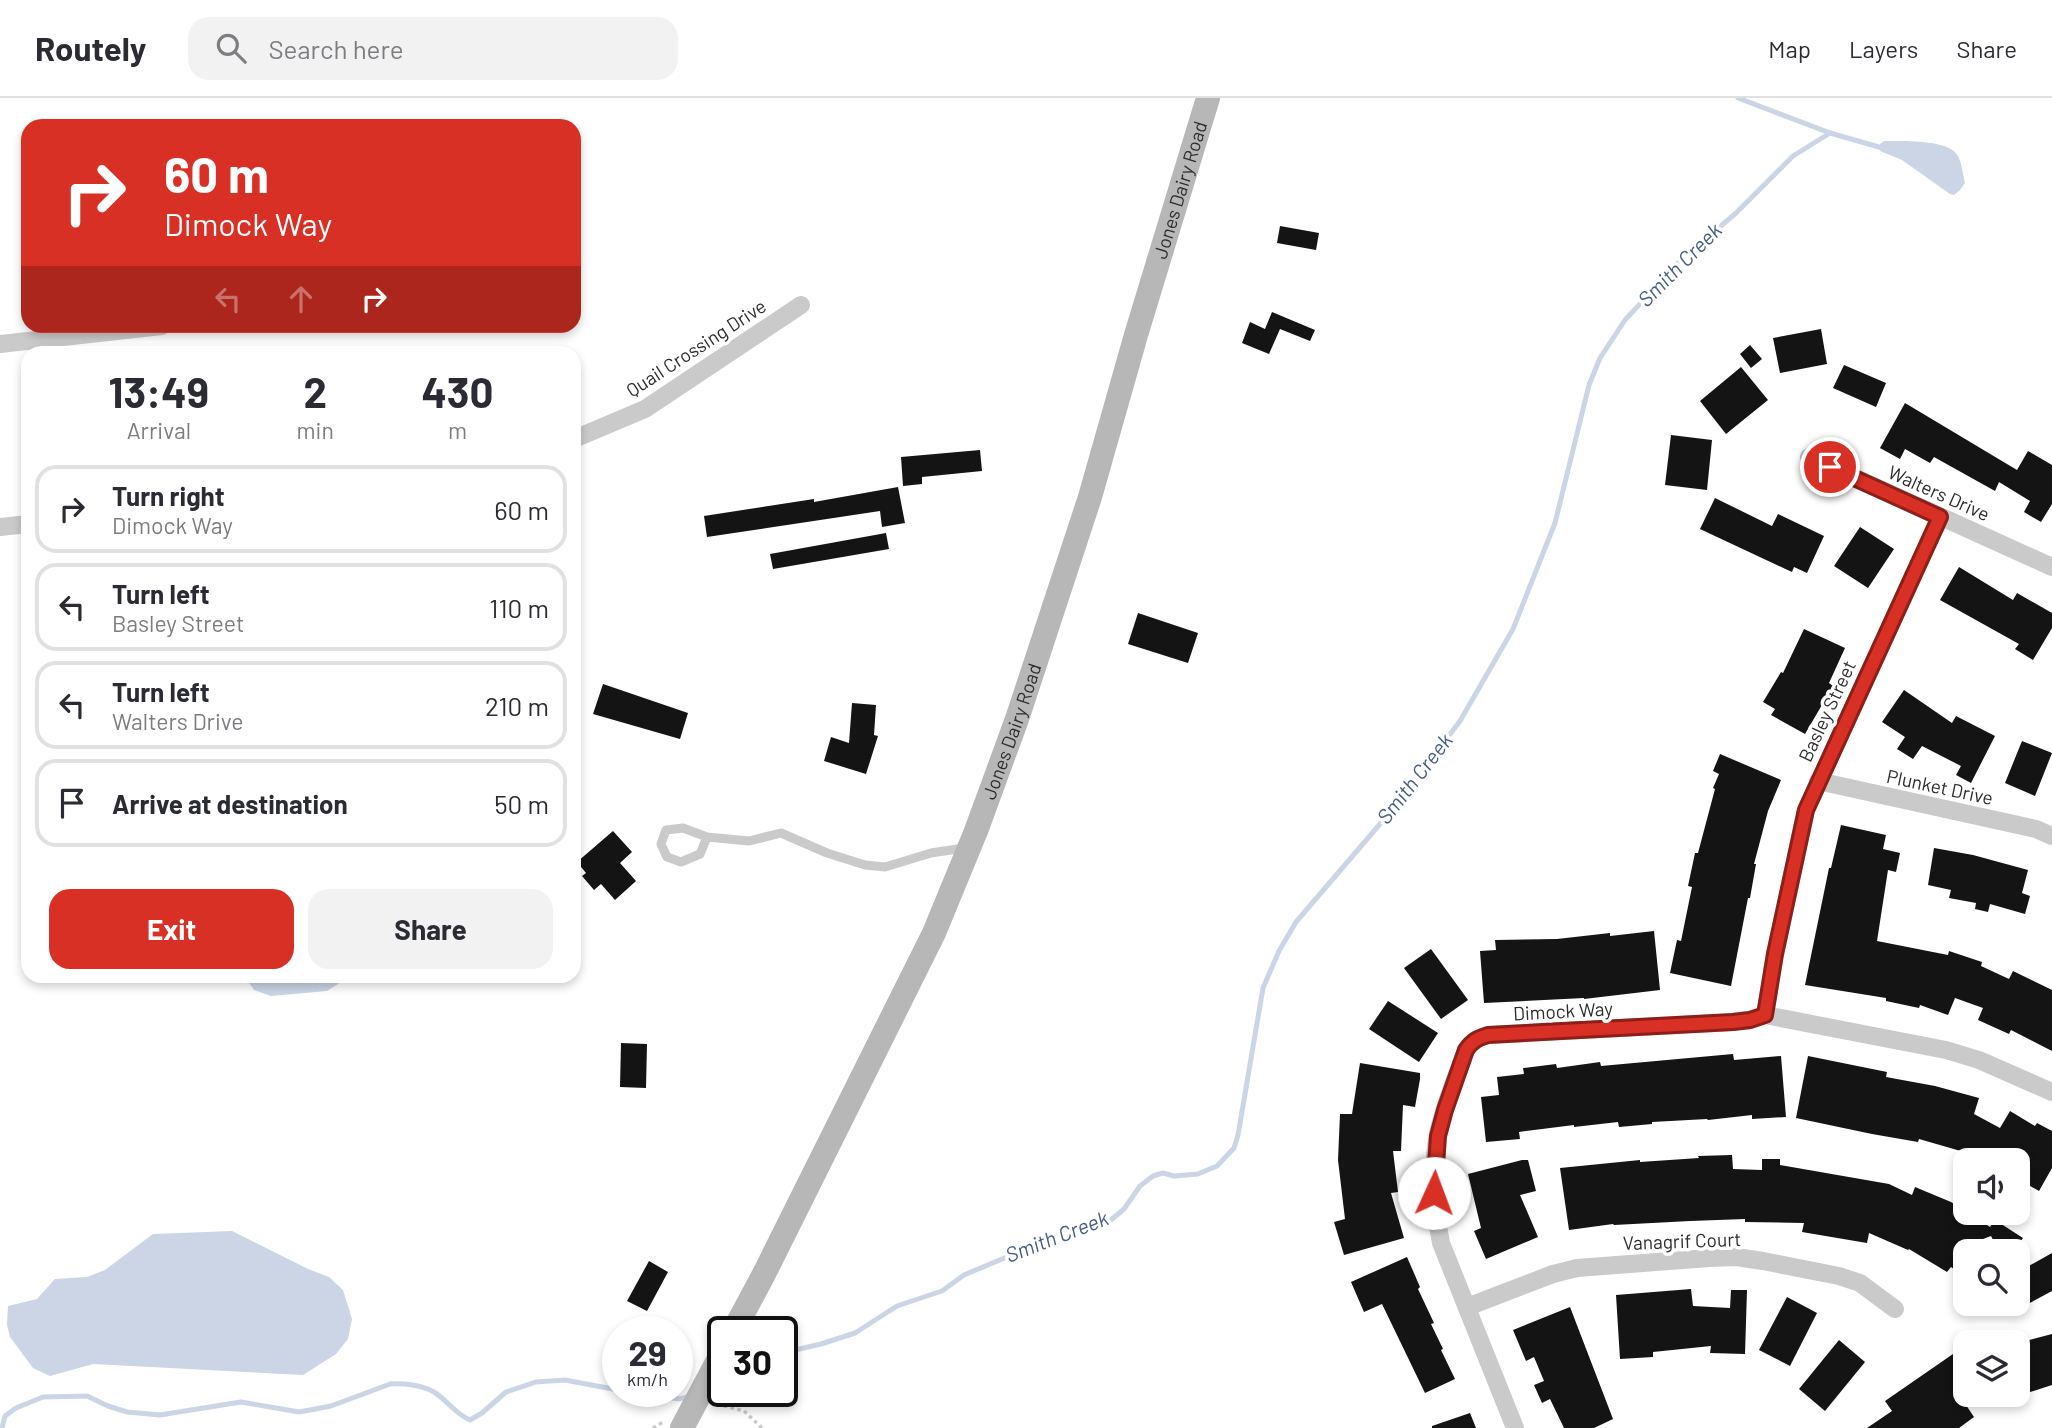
<!DOCTYPE html>
<html lang="en">
<head>
<meta charset="utf-8">
<style>
  :root { --surface:#fff; --page:#f2f2f3; --text:#2b2b33; --muted:#7c7c81; --line:#e1e1e2; --accent:#d93025 }
  body { margin:0; font-family:Barlow,sans-serif; background:var(--page); color:var(--text); height:100vh; display:flex; flex-direction:column; font-size:26px; white-space:nowrap }
  * { box-sizing:border-box; margin:0 }
  p { font-size:23px; color:var(--muted) }
  .icon { flex:none; width:38px; height:38px; fill:none; stroke:currentColor; stroke-width:2; stroke-linecap:round; stroke-linejoin:round }
  .map { position:relative; flex:1; overflow:hidden }
  .side { position:absolute; left:21px; top:248px; width:560px; height:637px; display:flex; flex-direction:column; background:var(--surface); border-radius:21px; box-shadow:0 4px 10px #0003 }
  .side>* { flex:none }
  .top-card { position:absolute; left:21px; top:21px; width:560px; height:214px; border-radius:21px; box-shadow:0 4px 10px #0003; background:#d93025; color:#fff; overflow:hidden }
  .buttons { position:absolute; left:1953px; top:1050px; display:grid; gap:14px }
  .buttons a { display:grid; place-items:center; width:77px; height:77px; border-radius:14px; background:var(--surface); box-shadow:0 4px 10px #0003; font-size:35px }
  .speed { position:absolute; left:602px; top:1218px; display:flex; gap:14px; font-size:35px; font-weight:700; text-align:center }
  .speed>* { display:grid; place-content:center; width:91px; height:91px; border-radius:50%; background:var(--surface); box-shadow:0 4px 10px #0003; line-height:1 }
  .speed small { font-size:18px; font-weight:400 }
  .speed .limit { border:4px solid #111; border-radius:10px; background:#fff; color:#111 }
  .pin { position:absolute; display:grid; place-items:center; width:60px; height:60px; color:#fff; margin:-30px; border:4px solid #fff; border-radius:50%; box-shadow:0 2px 7px #0007 }
  .me { position:absolute; width:77px; margin:-38px; rotate:2deg; stroke-linejoin:round; filter:drop-shadow(0 0 5px #0008) }
  .turn { display:flex; align-items:center; gap:24px; height:147px; padding:0 28px; font-size:32px }
  .turn .icon { width:91px; height:91px; stroke-width:2.5 }
  .turn b { display:block; font-size:49px; line-height:60px }
  .lanes { display:flex; align-items:center; height:66px; padding:0 28px; background:#0003; justify-content:center; gap:35px; direction:ltr }
  .lanes .off { opacity:.35 }
  .eta { display:flex; justify-content:space-evenly; align-items:center; height:119px; text-align:center }
  .eta b { font-size:42px; font-weight:700; line-height:49px }
  .action { display:flex; gap:14px; margin-top:auto; padding:14px 28px }
  .action a { flex:1; height:80px; border-radius:21px; background:var(--accent); color:#fff; font-size:28px; font-weight:700; line-height:80px; text-align:center }
  .action a+a { background:var(--page); color:var(--text) }
  ul { padding:0; list-style:none }
  li { display:flex; align-items:center; gap:21px; height:88px; margin:0 14px 10px; padding:0 14px; border:4px solid var(--line); border-radius:21px }
  li div { flex:1 }
  li b { display:block; font-size:26px }
  li em { font-style:normal }
  header { display:flex; align-items:center; gap:42px; box-sizing:border-box; height:98px; padding:0 35px; background:var(--surface); border-bottom:2px solid var(--line) }
  header strong { font-size:33px }
  nav { display:flex; gap:38px; margin-inline-start:auto; font-size:24px }
  .search { width:490px; height:63px; background:var(--page); display:flex; align-items:center; gap:18px; box-sizing:border-box; padding:0 24px; border-radius:21px; color:var(--muted); font-size:26px }
  .map>svg:first-child { display:block }
  .water { fill:#cbd5e6 }
  .lines { fill:none; stroke-linecap:round; stroke-linejoin:round }
  .stream { stroke:#cbd5e6; stroke-width:5 }
  .building { fill:#141414 }
  .path { stroke:#cacaca; stroke-width:3.5; stroke-dasharray:3.5 3.5; stroke-linecap:butt }
  .lane { stroke:#cacaca; stroke-width:9 }
  .street { stroke:#cacaca; stroke-width:18 }
  .secondary { stroke:#b7b7b7; stroke-width:24 }
  .secondary-bridge { stroke:#b7b7b7; stroke-width:24 }
  .route-casing { stroke:#8d1f18; stroke-width:18 }
  .route { stroke:#d93025; stroke-width:12 }
  .labels { text-anchor:middle; stroke-width:7; stroke-linejoin:round; paint-order:stroke }
  .street-label { font-size:19px; fill:#2d2d2d; stroke:#fff }
  .water-label { font-size:21px; font-style:italic; fill:#455d85; stroke:#fff }
</style>
</head>
<body>
<header>
<strong>Routely</strong>
<div class="search"><svg class="icon" aria-label="search" viewBox="0 0 24 24"><circle cx="10" cy="10" r="6"/><path d="M15 15l6 6"/></svg>Search here</div>
<nav><a>Map</a><a>Layers</a><a>Share</a></nav>
</header>
<div class="map">
<svg width="2052" height="1330" viewBox="0 0 2052 1330">
  <rect width="100%" height="100%" fill="#fff"/>
  <!-- water -->
  <g class="water">
    <path d="M1884 43C1901 43 1950 41 1958 58 1962 66 1963 77 1965 85L1960 92 1954 97 1950 96 1902 62 1880 53V46Z"/>
    <polygon points="245,879 245,878 349,879 327,893 271,898 254,892"/>
    <polygon points="232,1133 308,1171 329,1179 343,1192 352,1221 348,1241 336,1256 303,1277 93,1266 50,1278 33,1270 10,1239 7,1227 8,1208 37,1201 55,1181 87,1179 105,1172 153,1136"/>
  </g>
  <g class="lines">
    <!-- stream -->
    <g class="stream">
      <polyline points="1738,0 1830,35 1886,51"/>
      <polyline points="782,1255 821,1246 855,1235 897,1208 942,1193 964,1177 1014,1156 1036,1144 1111,1122 1124,1111 1140,1088 1153,1078 1163,1075 1174,1078 1198,1076 1217,1068 1234,1050 1238,1037 1263,890 1279,853 1296,824 1398,705 1460,623 1513,531 1555,425 1589,287 1600,260 1625,222 1680,163 1736,115 1793,58 1830,35"/>
      <polyline points="623,1293 680,1301 689,1298"/>
      <path d="M2 1330 5 1318 16 1310 43 1299 87 1298 108 1308 127 1314 160 1317 241 1304 299 1314 331 1308 390 1286C404 1285 422 1287 434 1294 447 1302 455 1316 470 1322L482 1315 506 1294 536 1284 565 1282 618 1292"/>
    </g>
  </g>
  <!-- building -->
  <g class="building">
    <polygon points="1280,128 1319,135 1316,152 1277,145"/>
    <polygon points="1272,214 1315,232 1310,243 1280,231 1269,256 1242,245 1250,224 1265,231"/>
    <polygon points="1821,231 1827,266 1780,275 1773,240"/>
    <polygon points="1750,247 1762,261 1751,270 1740,256"/>
    <polygon points="1844,267 1886,285 1876,309 1833,290"/>
    <polygon points="1741,269 1768,302 1726,336 1700,303"/>
    <polygon points="1905,305 2017,372 2028,353 2052,367 2052,406 2041,424 2024,414 2030,403 1999,384 1995,393 1934,359 1930,365 1905,351 1900,361 1880,350"/>
    <polygon points="1671,337 1712,342 1707,392 1665,387"/>
    <polygon points="980,352 982,373 922,379 922,386 903,388 901,359"/>
    <polygon points="898,389 905,425 882,429 880,413 707,439 704,418 814,401 814,404"/>
    <polygon points="1715,400 1772,428 1778,416 1824,438 1807,475 1794,469 1792,474 1700,431"/>
    <polygon points="1860,429 1894,451 1868,490 1834,468"/>
    <polygon points="886,435 889,451 773,471 770,456"/>
    <polygon points="1959,469 2013,502 2017,495 2052,515 2052,530 2033,562 2015,551 2019,546 1940,502"/>
    <polygon points="1138,515 1198,535 1188,565 1128,546"/>
    <polygon points="1804,531 1845,550 1829,585 1833,588 1805,636 1771,617 1775,611 1763,604 1781,574 1783,575"/>
    <polygon points="603,586 688,615 680,641 593,616"/>
    <polygon points="1904,592 1952,625 1956,618 1995,638 1971,685 1956,677 1961,668 1922,648 1913,661 1897,651 1905,639 1882,624"/>
    <polygon points="852,605 876,607 874,637 878,638 866,676 824,663 831,639 849,645"/>
    <polygon points="2022,643 2052,655 2035,698 2005,685"/>
    <polygon points="1720,656 1781,682 1768,713 1754,766 1756,766 1750,800 1748,800 1731,888 1670,875 1677,842 1681,843 1692,789 1688,788 1695,755 1698,755 1715,691 1713,690 1719,676 1713,673"/>
    <polygon points="1841,727 1886,737 1883,751 1900,755 1896,774 1888,772 1877,843 1948,857 1949,853 1982,864 1981,868 2009,881 2013,873 2052,892 2052,953 2011,932 2009,936 1978,922 1983,910 1955,900 1948,917 1920,907 1919,910 1886,903 1886,900 1805,887 1829,770 1831,770"/>
    <polygon points="613,733 632,754 620,765 636,783 615,802 601,786 594,792 582,778 586,775 577,764"/>
    <polygon points="1934,750 1973,757 2028,772 2022,795 2030,798 2025,816 1990,806 1988,814 1975,811 1976,805 1949,800 1951,792 1928,787"/>
    <polygon points="1654,833 1660,892 1584,901 1584,900 1484,905 1480,853 1496,852 1495,842 1557,841 1610,835 1610,838"/>
    <polygon points="1431,851 1468,902 1441,921 1404,870"/>
    <polygon points="1388,903 1438,935 1419,964 1369,931"/>
    <polygon points="621,945 647,946 646,990 620,989"/>
    <polygon points="1733,956 1734,962 1781,958 1786,1019 1752,1021 1752,1017 1708,1022 1707,1021 1652,1024 1652,1026 1619,1029 1618,1024 1574,1029 1574,1027 1519,1034 1520,1041 1486,1044 1481,999 1499,997 1497,979 1524,976 1523,970 1556,966 1557,970 1600,964 1601,968"/>
    <polygon points="1808,958 1887,974 1886,979 1935,988 1979,1000 1974,1016 2000,1030 2010,1013 2035,1028 2037,1025 2052,1033 2052,1070 2039,1093 2018,1081 2018,1062 1968,1062 1971,1056 1919,1041 1918,1044 1872,1036 1796,1020"/>
    <polygon points="1360,965 1420,975 1420,981 1415,1009 1403,1007 1401,1053 1393,1053 1398,1094 1391,1095 1404,1140 1344,1157 1334,1124 1345,1121 1338,1062 1340,1016 1352,1016"/>
    <polygon points="1732,1057 1733,1071 1762,1072 1762,1061 1780,1061 1780,1067 1889,1086 1912,1097 1915,1089 1951,1104 1990,1129 1995,1122 2023,1140 2014,1153 1999,1153 1991,1138 1983,1141 1987,1153 1965,1153 1965,1179 1951,1169 1947,1174 1909,1151 1908,1152 1869,1135 1867,1145 1802,1134 1804,1125 1745,1124 1745,1121 1690,1123 1614,1127 1613,1126 1569,1132 1560,1070 1640,1062 1640,1064 1699,1060 1698,1058"/>
    <polygon points="1522,1062 1528,1062 1536,1093 1520,1097 1538,1139 1486,1161 1474,1133 1481,1130 1468,1076"/>
    <polygon points="2052,1155 2052,1193 2028,1206 2018,1187 2018,1174"/>
    <polygon points="1407,1159 1420,1189 1418,1191 1434,1225 1431,1226 1443,1251 1441,1252 1455,1281 1425,1295 1382,1206 1364,1214 1351,1184"/>
    <polygon points="649,1163 668,1174 647,1213 627,1203"/>
    <polygon points="1691,1191 1693,1208 1730,1210 1731,1192 1747,1192 1745,1256 1710,1255 1711,1248 1653,1254 1653,1259 1620,1261 1616,1197"/>
    <polygon points="1787,1199 1817,1215 1790,1268 1759,1252"/>
    <polygon points="1570,1209 1613,1321 1594,1330 1564,1330 1550,1301 1542,1305 1534,1287 1544,1283 1534,1259 1526,1263 1513,1232"/>
    <polygon points="2052,1236 2052,1287 2018,1298 2018,1245"/>
    <polygon points="1839,1242 1865,1264 1825,1313 1799,1291"/>
    <polygon points="1953,1256 1965,1275 1965,1299 1962,1301 1974,1319 1959,1330 1867,1330 1892,1313 1885,1303"/>
    <polygon points="1470,1315 1476,1330 1432,1330 1432,1328"/>
  </g>
  <g class="lines">
    <!-- path -->
    <g class="path">
      <polyline points="717,1306 744,1313 762,1330"/>
      <polyline points="653,1330 663,1324"/>
    </g>
    <!-- lane -->
    <polyline class="lane" points="707,739 700,756 681,764 667,759 661,746 666,732 683,730 707,739 749,743 781,735 827,755 865,767 885,769 931,755 964,750"/>
    <!-- street -->
    <g class="street">
      <polyline points="0,246 162,228"/>
      <polyline points="574,341 645,311 801,207"/>
      <polyline points="1809,359 2052,469"/>
      <polyline points="0,429 28,426"/>
      <polyline points="1818,683 2036,731 2052,738"/>
      <polyline points="1765,917 1775,856 1806,712 1940,419"/>
      <polyline points="1467,1209 1553,1176 1577,1170 1709,1160 1736,1159 1763,1163 1839,1178 1860,1185 1895,1211"/>
      <path d="M1515 1330 1441 1145C1434 1110 1431 1072 1438 1036 1444 1007 1456 980 1466 952 1472 943 1478 940 1488 937L1733 924 1750 922 1765 917 1946 952 1979 962 2052 994"/>
    </g>
    <!-- secondary -->
    <path class="secondary" id="s1" d="M733 1234 765 1174 934 835 976 733 1017 621 1090 399 1136 237 1208 0"/>
    <!-- secondary-bridge -->
    <polyline class="secondary-bridge" points="682,1330 723,1253"/>
  </g>
  <g class="lines">
    <!-- route casing -->
    <g class="route-casing">
      <path id="route" d="M1434 1095 1438 1038 1445 1012 1466 952C1472 943 1478 940 1488 937L1733 924 1750 922 1765 917 1775 856 1806 712 1940 419 1830 369"/>
    </g>
    <!-- route -->
    <use href="#route" class="route"/>
  </g>
  <g class="labels">
    <!-- street labels -->
    <g class="street-label">
      <text dy="7" stroke="none"><textPath href="#s1" startOffset="1230">Jones Dairy Road</textPath></text>
      <text transform="translate(696 250) rotate(-33)" y="7">Quail Crossing Drive</text>
      <text transform="translate(1939 395) rotate(24)" y="7">Walters Drive</text>
      <text transform="translate(1827 613) rotate(-65)" y="7">Basley Street</text>
      <text dy="7" stroke="none"><textPath href="#s1" startOffset="663">Jones Dairy Road</textPath></text>
      <text transform="translate(1940 689) rotate(12)" y="7">Plunket Drive</text>
      <text transform="translate(1563 913) rotate(-3)" y="7">Dimock Way</text>
      <text transform="translate(1682 1143) rotate(-2)" y="7">Vanagrif Court</text>
    </g>
    <!-- water labels -->
    <g class="water-label">
      <text transform="translate(1680 167) rotate(-45)" y="7">Smith Creek</text>
      <text transform="translate(1415 681) rotate(-52)" y="7">Smith Creek</text>
      <text transform="translate(1057 1139) rotate(-21)" y="7">Smith Creek</text>
    </g>
  </g>
</svg>
<div class="buttons">
<a><svg class="icon" aria-label="sound" viewBox="0 0 24 24"><path d="M4 9h4l5-4v14l-5-4H4zM17 9q2 3 0 6"/></svg></a>
<a><svg class="icon" aria-label="search" viewBox="0 0 24 24"><circle cx="10" cy="10" r="6"/><path d="M15 15l6 6"/></svg></a>
<a><svg class="icon" aria-label="layers" viewBox="0 0 24 24"><path d="M12 4l9 5-9 5-9-5zM3 14l9 5 9-5"/></svg></a>
</div>
<div class="speed"><div>29<small>km/h</small></div><div class="limit">30</div></div>
<div class="pin" style="left:1830px;top:369px;background:#d93025"><svg class="icon" aria-label="arrive" viewBox="0 0 24 24"><path d="M6 21V4h12l-3 4 3 4H6"/></svg></div>
<svg class="me" style="left:1434px;top:1095px" viewBox="-20 -20 40 40"><circle r="19" fill="#fff"/><path d="M0-13L10 11 0 6-10 11z" fill="#d93025"/></svg>
<div class="top-card">
<div class="turn"><svg class="icon" aria-label="right" viewBox="0 0 24 24"><path d="M7 20v-9h11M14 6l5 5-5 5"/></svg><div><b>60 m</b>Dimock Way</div></div>
<div class="lanes"><svg class="icon off" aria-label="left" viewBox="0 0 24 24"><path d="M17 20v-9H6M10 6l-5 5 5 5"/></svg><svg class="icon off" aria-label="ahead" viewBox="0 0 24 24"><path d="M12 20V5M6 11l6-6 6 6"/></svg><svg class="icon" aria-label="right" viewBox="0 0 24 24"><path d="M7 20v-9h11M14 6l5 5-5 5"/></svg></div>
</div>
<section class="side">
<div class="eta">
<div><b>13:49</b><p>Arrival</p></div>
<div><b>2</b><p>min</p></div>
<div><b>430</b><p>m</p></div>
</div>
<ul>
<li><svg class="icon" aria-label="right" viewBox="0 0 24 24"><path d="M7 20v-9h11M14 6l5 5-5 5"/></svg><div><b>Turn right</b><p>Dimock Way</p></div><em>60 m</em></li>
<li><svg class="icon" aria-label="left" viewBox="0 0 24 24"><path d="M17 20v-9H6M10 6l-5 5 5 5"/></svg><div><b>Turn left</b><p>Basley Street</p></div><em>110 m</em></li>
<li><svg class="icon" aria-label="left" viewBox="0 0 24 24"><path d="M17 20v-9H6M10 6l-5 5 5 5"/></svg><div><b>Turn left</b><p>Walters Drive</p></div><em>210 m</em></li>
<li><svg class="icon" aria-label="arrive" viewBox="0 0 24 24"><path d="M6 21V4h12l-3 4 3 4H6"/></svg><div><b>Arrive at destination</b></div><em>50 m</em></li>
</ul>
<div class="action"><a>Exit</a><a>Share</a></div>
</section>
</div>
</body>
</html>
